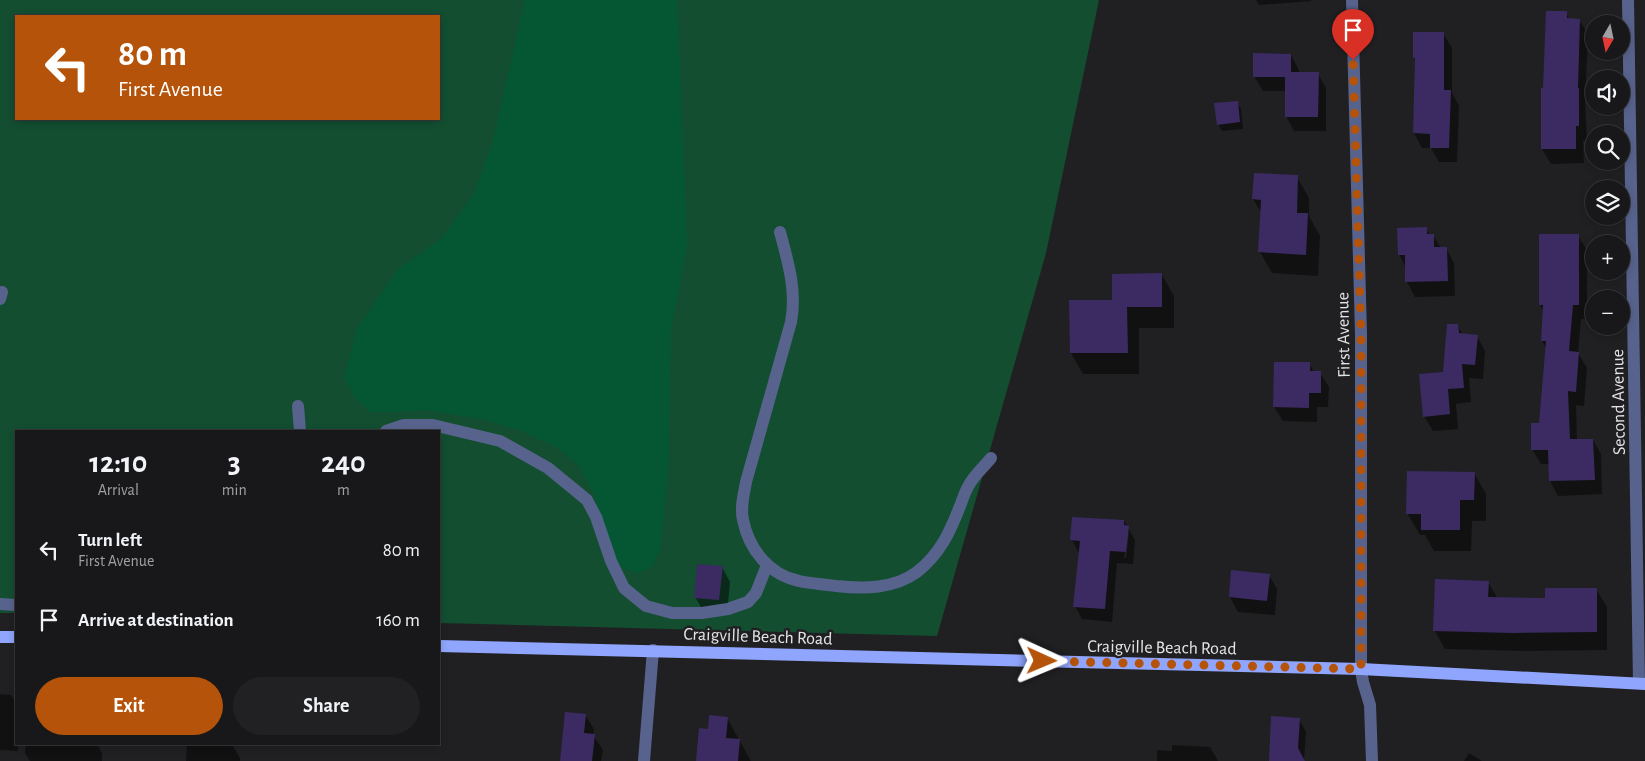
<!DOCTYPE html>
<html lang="en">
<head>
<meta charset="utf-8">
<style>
  :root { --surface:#18181a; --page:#212123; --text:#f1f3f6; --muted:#9fa0a2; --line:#363739; --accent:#b45309 }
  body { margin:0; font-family:"Alegreya Sans",sans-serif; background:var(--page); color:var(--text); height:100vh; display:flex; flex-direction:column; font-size:19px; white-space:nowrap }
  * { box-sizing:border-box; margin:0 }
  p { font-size:16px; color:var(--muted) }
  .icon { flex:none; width:28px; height:28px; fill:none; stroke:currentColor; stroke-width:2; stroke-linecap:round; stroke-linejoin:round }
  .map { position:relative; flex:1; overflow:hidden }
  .drawer { position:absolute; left:15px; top:430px; width:425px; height:315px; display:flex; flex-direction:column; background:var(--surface); border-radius:0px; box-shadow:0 2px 8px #0003,0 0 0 1px var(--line) }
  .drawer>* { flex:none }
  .hud { position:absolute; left:15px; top:15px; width:425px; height:105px; border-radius:0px; box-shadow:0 2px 8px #0003,0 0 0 1px var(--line); background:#b45309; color:#fff; overflow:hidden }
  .needle { width:32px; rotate:189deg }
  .controls { position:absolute; left:1585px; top:15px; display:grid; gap:10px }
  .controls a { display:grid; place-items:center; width:45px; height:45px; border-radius:50%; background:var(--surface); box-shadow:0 2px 8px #0003,0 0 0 1px var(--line); font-size:25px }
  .pin { position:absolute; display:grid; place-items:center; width:42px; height:42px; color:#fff; margin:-51px -21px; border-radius:50% 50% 50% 0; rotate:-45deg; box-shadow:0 0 5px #0007 }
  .pin .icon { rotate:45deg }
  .me { position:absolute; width:55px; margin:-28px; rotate:91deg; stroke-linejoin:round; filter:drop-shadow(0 0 4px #0008) }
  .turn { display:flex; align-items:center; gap:18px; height:105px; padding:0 20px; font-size:22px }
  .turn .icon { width:65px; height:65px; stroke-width:2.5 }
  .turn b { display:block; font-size:35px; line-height:42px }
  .eta { display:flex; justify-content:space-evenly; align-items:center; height:85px; text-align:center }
  .eta b { font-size:30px; font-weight:700; line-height:35px }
  .button { display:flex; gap:10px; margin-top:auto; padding:10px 20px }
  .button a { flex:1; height:58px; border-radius:30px; background:var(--accent); color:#fff; font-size:20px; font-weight:700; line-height:58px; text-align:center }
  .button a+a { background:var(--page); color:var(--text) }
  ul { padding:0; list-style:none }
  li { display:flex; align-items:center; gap:15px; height:70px; padding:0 20px }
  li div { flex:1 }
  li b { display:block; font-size:19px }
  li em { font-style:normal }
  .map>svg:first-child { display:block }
  .green { fill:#134e31; fill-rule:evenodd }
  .forest { fill:#055734 }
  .shadow { fill:#0007; fill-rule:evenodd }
  .building { fill:#3b2b62 }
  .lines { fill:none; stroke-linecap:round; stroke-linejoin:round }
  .minor { stroke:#58638d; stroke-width:12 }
  .major { stroke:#90a5fd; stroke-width:12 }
  .route { stroke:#b45309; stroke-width:9; stroke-dasharray:0 16.2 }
  .labels { text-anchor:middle; stroke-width:5; stroke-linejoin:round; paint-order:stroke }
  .street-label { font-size:18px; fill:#e4e4e6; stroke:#202023 }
</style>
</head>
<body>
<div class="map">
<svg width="1645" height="761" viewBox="0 0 1645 761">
  <rect width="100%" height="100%" fill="#202023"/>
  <!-- green -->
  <path class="green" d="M0 0H1099L1046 253 937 636 439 623V431H16V613H0ZM16 16H439V119H16Z"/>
  <!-- forest -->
  <polygon class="forest" points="525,0 677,0 687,245 671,331 668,470 660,550 653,566 638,573 622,568 608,548 594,495 581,468 559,449 522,431 482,419 425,410 389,412 370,412 354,397 344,377 357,328 398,269 441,239 474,194 493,141"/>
  <!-- shadow -->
  <g class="shadow">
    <polygon points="1256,0 1311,0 1311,1 1259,5"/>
    <polygon points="1566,13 1570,20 1579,20 1588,34 1585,101 1587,141 1583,141 1584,163 1551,164 1542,149 1542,89 1545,89"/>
    <polygon points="1443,33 1452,48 1452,93 1459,106 1457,162 1439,162 1431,148 1422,148 1414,133 1416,62 1414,58"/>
    <polygon points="1291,55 1299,70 1299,74 1318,74 1326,88 1326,131 1294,131 1286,116 1286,91 1263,91 1254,76"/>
    <polygon points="1237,102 1241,109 1243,129 1222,131 1218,124"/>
    <polygon points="1297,177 1309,198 1309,216 1320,236 1318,276 1272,273 1260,252 1262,214 1253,199"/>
    <polygon points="1426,229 1430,235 1433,235 1441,248 1446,248 1454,263 1455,296 1415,297 1407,282 1406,268 1399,254"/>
    <polygon points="1578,236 1587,250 1587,319 1581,319 1578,353 1587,368 1584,406 1576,405 1577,440 1593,440 1601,454 1602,494 1558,496 1550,481 1549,464 1541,464 1532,449 1540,424 1547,349 1542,341 1544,312 1540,305"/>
    <polygon points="1162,275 1174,296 1174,328 1139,328 1139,374 1083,374 1071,353 1070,302 1113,301"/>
    <polygon points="1457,325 1463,335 1477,336 1485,351 1483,379 1469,378 1471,402 1456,404 1458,429 1433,431 1424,416 1444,373"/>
    <polygon points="1309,364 1314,372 1320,373 1329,387 1328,407 1317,407 1317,422 1283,421 1274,407"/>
    <polygon points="1474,473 1486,494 1486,521 1472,521 1471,551 1434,551 1425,535 1420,535 1407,513"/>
    <path d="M1124 521 1135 540 1133 564 1117 563 1112 622 1082 619 1075 606 1079 553 1072 540ZM1127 532H1129L1126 558H1124Z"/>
    <polygon points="722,567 730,582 727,614 704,612 695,597"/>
    <polygon points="1232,571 1269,575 1277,589 1275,615 1238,612 1230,597"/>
    <polygon points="1488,582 1498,599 1546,599 1596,589 1607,607 1607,650 1524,651 1445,649 1435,631"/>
    <polygon points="0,694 11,695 16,704 16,744 18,744 18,751 0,750"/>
    <polygon points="585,715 594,729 593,735 603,750 601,761 561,761"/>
    <polygon points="727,718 751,761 697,761"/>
    <polygon points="1299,719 1306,732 1304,761 1275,761"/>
    <polygon points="26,744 97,744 102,753 102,761 30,761 25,753"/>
    <polygon points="187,744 232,744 240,758 240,761 186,761"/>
    <polygon points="1172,745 1210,747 1218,761 1157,761 1157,750 1172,751"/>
    <polygon points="1469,753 1482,761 1464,761"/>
  </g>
  <!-- building -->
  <g class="building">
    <polygon points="1546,11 1567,11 1567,18 1580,19 1578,88 1579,88 1579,126 1576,126 1576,149 1541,149 1541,88 1543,88"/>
    <polygon points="1413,32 1444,32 1444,90 1451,90 1449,148 1430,148 1430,134 1413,133 1415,58 1413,58"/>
    <polygon points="1253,53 1291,54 1291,72 1319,72 1318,117 1285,117 1285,77 1253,77"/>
    <polygon points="1238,101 1240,122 1217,125 1214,103"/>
    <polygon points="1254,173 1298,175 1297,213 1308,213 1306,255 1258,252 1261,200 1252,199"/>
    <polygon points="1427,227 1427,234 1434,234 1434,247 1447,247 1448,281 1405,282 1405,255 1398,255 1397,228"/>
    <polygon points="1539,234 1579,234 1579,305 1573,305 1569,351 1579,352 1576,392 1568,391 1570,439 1593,439 1595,480 1549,481 1548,450 1531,450 1531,423 1539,423 1546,341 1541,341 1543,305 1539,305"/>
    <polygon points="1162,273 1162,307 1127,307 1128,353 1070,353 1069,300 1112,300 1112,274"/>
    <polygon points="1447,324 1458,324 1459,333 1478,335 1475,365 1462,364 1464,388 1448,389 1450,414 1423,417 1419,374 1443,372"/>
    <polygon points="1274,362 1310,362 1310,371 1321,371 1321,393 1309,393 1309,408 1273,407"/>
    <polygon points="1407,471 1475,472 1474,500 1460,500 1460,530 1421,530 1421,514 1406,514"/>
    <polygon points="1072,517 1124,520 1124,525 1129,526 1126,552 1110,551 1105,609 1073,607 1080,541 1070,540"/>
    <polygon points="697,564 723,566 719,600 694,598"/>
    <polygon points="1231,570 1270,574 1267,601 1229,597"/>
    <polygon points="1435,579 1489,581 1488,597 1545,598 1545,588 1597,588 1597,632 1513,633 1433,631"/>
    <polygon points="565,712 586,714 584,733 595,734 592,761 560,761"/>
    <polygon points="709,715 728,717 726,738 740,739 738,761 696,761 699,728 708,729"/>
    <polygon points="1271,716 1300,718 1298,748 1305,761 1269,761"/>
  </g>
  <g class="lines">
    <!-- minor -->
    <g class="minor">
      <polyline points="1352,0 1361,334 1361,669 1363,682 1370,705 1372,761"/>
      <polyline points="1628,0 1639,683"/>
      <path d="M780 232C788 262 797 291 791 322L746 482C744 494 740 507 743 520 749 549 769 575 799 581 811 584 824 584 836 586 864 589 894 589 917 572 940 554 950 532 960 506 963 499 965 491 969 485 974 475 984 467 991 458"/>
      <polyline points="0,299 2,292"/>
      <polyline points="298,406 300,431"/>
      <polyline points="386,431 404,425 433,425 500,441 548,468 587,500 596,517 611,561 624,588 646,606 672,613 702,613 728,609 748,602 756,593 767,565"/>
      <polyline points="0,604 16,605"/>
      <polyline points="644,761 653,650"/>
    </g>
    <!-- major -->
    <g class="major">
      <polyline points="0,637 16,637"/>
      <polyline points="439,646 1361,669 1645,684"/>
    </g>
  </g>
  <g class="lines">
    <!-- route -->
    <polyline class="route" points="1042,661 1361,669 1361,334 1353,60"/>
  </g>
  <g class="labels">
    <!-- street labels -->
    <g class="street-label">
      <text transform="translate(1343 335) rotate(-91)" y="6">First Avenue</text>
      <text transform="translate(1618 402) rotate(-91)" y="6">Second Avenue</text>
      <text transform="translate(758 636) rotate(2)" y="6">Craigville Beach Road</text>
      <text transform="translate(1162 647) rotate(1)" y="6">Craigville Beach Road</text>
    </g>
  </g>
</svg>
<div class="controls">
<a><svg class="needle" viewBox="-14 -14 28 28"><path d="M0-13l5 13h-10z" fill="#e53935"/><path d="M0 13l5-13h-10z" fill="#9fa0a2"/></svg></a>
<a><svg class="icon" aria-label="sound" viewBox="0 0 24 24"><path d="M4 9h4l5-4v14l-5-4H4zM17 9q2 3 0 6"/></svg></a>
<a><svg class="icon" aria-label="search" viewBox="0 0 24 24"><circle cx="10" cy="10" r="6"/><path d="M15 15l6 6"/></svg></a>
<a><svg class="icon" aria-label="layers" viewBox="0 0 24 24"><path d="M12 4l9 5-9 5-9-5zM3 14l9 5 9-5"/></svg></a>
<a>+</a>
<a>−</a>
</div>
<div class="pin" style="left:1353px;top:60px;background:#d93025"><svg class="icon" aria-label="arrive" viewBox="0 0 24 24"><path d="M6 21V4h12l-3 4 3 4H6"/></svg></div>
<svg class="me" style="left:1042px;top:661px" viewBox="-20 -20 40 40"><path d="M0-17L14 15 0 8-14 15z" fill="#b45309" stroke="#fff" stroke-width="4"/></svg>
<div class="hud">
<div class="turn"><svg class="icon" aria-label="left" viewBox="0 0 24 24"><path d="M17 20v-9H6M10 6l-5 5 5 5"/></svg><div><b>80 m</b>First Avenue</div></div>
</div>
<section class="drawer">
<div class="eta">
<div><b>12:10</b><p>Arrival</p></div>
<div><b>3</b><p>min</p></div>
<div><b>240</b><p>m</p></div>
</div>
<ul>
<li><svg class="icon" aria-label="left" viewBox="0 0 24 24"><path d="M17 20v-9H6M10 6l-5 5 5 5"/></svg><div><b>Turn left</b><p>First Avenue</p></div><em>80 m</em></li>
<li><svg class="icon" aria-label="arrive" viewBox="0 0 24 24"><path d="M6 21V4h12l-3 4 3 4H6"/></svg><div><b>Arrive at destination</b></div><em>160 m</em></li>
</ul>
<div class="button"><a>Exit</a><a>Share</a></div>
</section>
</div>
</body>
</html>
